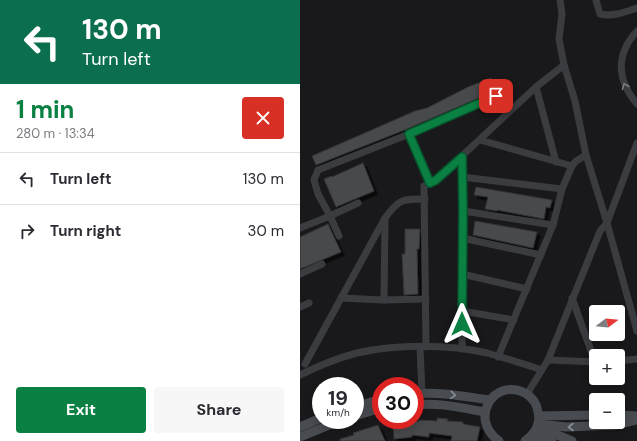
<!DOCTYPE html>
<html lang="en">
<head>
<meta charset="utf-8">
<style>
  :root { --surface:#fff; --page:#f7f7f7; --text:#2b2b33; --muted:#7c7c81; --line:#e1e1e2; --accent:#0b8043 }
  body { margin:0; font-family:"DM Sans",sans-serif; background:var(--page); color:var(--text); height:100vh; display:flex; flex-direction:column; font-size:15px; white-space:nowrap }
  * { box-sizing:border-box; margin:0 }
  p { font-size:13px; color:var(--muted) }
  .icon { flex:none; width:22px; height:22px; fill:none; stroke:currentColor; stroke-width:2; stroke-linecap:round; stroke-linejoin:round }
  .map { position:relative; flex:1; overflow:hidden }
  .sheet { display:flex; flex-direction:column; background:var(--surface); width:300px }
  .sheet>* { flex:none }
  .hud { background:#0b6e4f; color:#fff; overflow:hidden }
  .needle { width:26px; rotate:74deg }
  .controls { position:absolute; left:289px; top:305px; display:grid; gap:8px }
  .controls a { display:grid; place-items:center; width:36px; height:36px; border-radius:4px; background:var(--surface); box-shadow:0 2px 10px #0003; font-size:20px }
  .speed { position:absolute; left:12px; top:377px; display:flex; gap:8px; font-size:20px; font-weight:700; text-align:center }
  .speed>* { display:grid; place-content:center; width:52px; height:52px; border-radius:50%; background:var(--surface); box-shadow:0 2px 10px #0003; line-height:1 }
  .speed small { font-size:10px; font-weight:400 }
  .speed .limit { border:6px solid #d22; background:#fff; color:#111 }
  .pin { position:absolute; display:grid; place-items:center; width:34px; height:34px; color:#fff; margin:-17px; border-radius:8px; box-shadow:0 2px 6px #0006 }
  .me { position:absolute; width:44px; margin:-22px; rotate:0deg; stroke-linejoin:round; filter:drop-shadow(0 0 3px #0008) }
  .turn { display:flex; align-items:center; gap:14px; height:84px; padding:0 16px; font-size:18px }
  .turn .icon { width:52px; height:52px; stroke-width:2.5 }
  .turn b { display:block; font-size:28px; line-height:34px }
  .round { display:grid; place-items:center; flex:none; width:42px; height:42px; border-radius:4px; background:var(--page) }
  .summary { display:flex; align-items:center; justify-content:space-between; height:68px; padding:0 16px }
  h1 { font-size:24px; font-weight:700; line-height:30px; color:var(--accent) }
  .action { display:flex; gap:8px; margin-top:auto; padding:8px 16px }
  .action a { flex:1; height:46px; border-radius:4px; background:var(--accent); color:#fff; font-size:16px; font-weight:700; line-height:46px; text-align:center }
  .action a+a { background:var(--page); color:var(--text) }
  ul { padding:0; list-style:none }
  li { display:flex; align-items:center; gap:12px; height:52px; padding:0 16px; border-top:1px solid var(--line) }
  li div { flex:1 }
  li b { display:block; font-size:15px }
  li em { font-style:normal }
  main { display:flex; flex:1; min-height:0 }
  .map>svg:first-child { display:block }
  .building { fill:#46484b; stroke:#333437; filter:url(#shadow) }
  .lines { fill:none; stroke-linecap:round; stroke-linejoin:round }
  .street { stroke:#3a3c40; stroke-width:7 }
  .secondary { stroke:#484b50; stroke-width:9 }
  .oneway { stroke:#797d84 }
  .oneway2 { stroke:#898e96 }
  .route-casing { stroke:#07532c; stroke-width:10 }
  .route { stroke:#0b8043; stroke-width:7 }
</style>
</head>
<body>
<main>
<section class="sheet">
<div class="hud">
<div class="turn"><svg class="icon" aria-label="left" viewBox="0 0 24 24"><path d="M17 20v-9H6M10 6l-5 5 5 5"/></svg><div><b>130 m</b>Turn left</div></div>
</div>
<div class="summary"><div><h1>1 min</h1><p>280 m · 13:34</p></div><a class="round" style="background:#d93025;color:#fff"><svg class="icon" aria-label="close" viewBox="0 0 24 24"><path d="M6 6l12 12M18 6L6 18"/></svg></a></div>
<ul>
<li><svg class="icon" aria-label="left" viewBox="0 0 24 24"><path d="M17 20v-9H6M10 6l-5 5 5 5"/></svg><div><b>Turn left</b></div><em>130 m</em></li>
<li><svg class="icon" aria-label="right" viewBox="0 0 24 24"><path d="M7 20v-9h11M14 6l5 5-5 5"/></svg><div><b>Turn right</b></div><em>30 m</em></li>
</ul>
<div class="action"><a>Exit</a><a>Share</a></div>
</section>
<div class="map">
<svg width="337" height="441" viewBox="0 0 337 441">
  <defs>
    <filter id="shadow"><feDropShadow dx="3.5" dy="3.5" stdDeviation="0" flood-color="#0009"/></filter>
  </defs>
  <rect width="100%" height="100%" fill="#19191c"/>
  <!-- building -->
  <g class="building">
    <polygon points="191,78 197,91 174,100 107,129 16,165 12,156 115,111 127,108 168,87"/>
    <polygon points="63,163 74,191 36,207 24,179 32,176 32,177"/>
    <polygon points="176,187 252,200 250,208 246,207 244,219 197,210 197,211 185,209 188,197 174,195"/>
    <polygon points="175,221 237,232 233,248 173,235"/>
    <polygon points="28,224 41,252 0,269 0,237"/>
    <polygon points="105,229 120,229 119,249 117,249 118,294 104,295 102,254 105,254"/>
    <polygon points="137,418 148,419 147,421 163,422 163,424 180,427 177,441 151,441 152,436 129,433 129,437 112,435 112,437 94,439 93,425 119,421 119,420 137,421"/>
    <polygon points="78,425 85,441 40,441 40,439 54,435 53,433"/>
  </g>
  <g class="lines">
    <!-- street -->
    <g class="street">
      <polyline points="260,0 262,14 259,39 264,65 275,101 286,155 307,223 337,331"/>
      <path d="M296 0 300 14C313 17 325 12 337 8"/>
      <path d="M337 31C315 55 317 80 337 104"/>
      <polyline points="236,87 256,162"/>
      <polyline points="109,134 130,183"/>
      <polyline points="180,140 272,166"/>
      <polyline points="162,157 163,211 162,349"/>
      <polyline points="162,177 262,189"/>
      <polyline points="163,211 253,225"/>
      <polyline points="85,220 84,300 126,299"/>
      <polyline points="0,228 30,216 58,203"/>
      <polyline points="39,236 30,216 18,194 14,180 18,170 109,134 196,96"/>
      <polyline points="162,238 241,255"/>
      <polyline points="0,274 22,264"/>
      <polyline points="162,274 227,289"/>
      <polyline points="41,298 84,300"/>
      <polyline points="272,298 295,362"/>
      <polyline points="0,307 9,303"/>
      <polyline points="162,311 214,320"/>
      <polyline points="120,347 122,393"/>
      <polyline points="126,347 124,186 136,180 236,87 264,65"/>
      <polyline points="198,357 253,225 262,189 272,166 276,161 286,155"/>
      <polyline points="248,360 296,362"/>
      <polyline points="318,361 337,359"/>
      <path d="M5 364 85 218C99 199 102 199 125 199"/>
      <path d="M0 375C18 366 38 358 57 353 95 344 149 344 187 353 205 358 224 364 242 370"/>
      <polyline points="227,394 248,360 300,231 307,223 337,143"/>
    </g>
    <!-- secondary -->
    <g class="secondary">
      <path d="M115 394C138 391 167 397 190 400"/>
      <path d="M115 405C138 402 162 408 185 412"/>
      <polyline points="55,407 81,399"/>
      <polyline points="318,415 337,416"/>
      <polyline points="55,416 81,408"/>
      <polyline points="239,416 296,415"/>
      <polyline points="238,424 266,427 315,425 337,420"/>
      <polyline points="0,427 21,418"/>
      <polyline points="235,431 255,434 272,441"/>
      <polyline points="0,437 41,420"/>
      <polyline points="230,437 252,441"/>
      <path d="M199 441C168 419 194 377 225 393 232 397 237 404 238 412 241 424 235 434 225 441"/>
    </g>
  </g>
  <!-- one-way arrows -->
  <defs><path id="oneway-chevron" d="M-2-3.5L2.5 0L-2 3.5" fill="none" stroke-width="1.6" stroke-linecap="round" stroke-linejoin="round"/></defs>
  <use class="oneway" href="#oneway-chevron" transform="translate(325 86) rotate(-112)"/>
  <g class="oneway2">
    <use href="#oneway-chevron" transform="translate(153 395) rotate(5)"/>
    <use href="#oneway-chevron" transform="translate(271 427) rotate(180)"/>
  </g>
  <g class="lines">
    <!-- route casing -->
    <g class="route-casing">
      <polyline id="route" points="162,324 163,211 162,157 136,180 130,183 109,134 196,96"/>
    </g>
    <!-- route -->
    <use href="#route" class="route"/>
  </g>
</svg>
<div class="controls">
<a><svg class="needle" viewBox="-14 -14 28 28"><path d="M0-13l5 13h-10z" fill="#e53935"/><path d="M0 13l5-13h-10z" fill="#7c7c81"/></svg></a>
<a>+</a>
<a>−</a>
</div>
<div class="speed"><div>19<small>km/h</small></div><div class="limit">30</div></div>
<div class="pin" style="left:196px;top:96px;background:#d93025"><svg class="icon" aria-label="arrive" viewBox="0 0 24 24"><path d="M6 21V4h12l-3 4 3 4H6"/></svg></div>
<svg class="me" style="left:162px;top:324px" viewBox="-20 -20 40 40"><path d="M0-17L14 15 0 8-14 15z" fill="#0b8043" stroke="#fff" stroke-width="4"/></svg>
</div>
</main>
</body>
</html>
